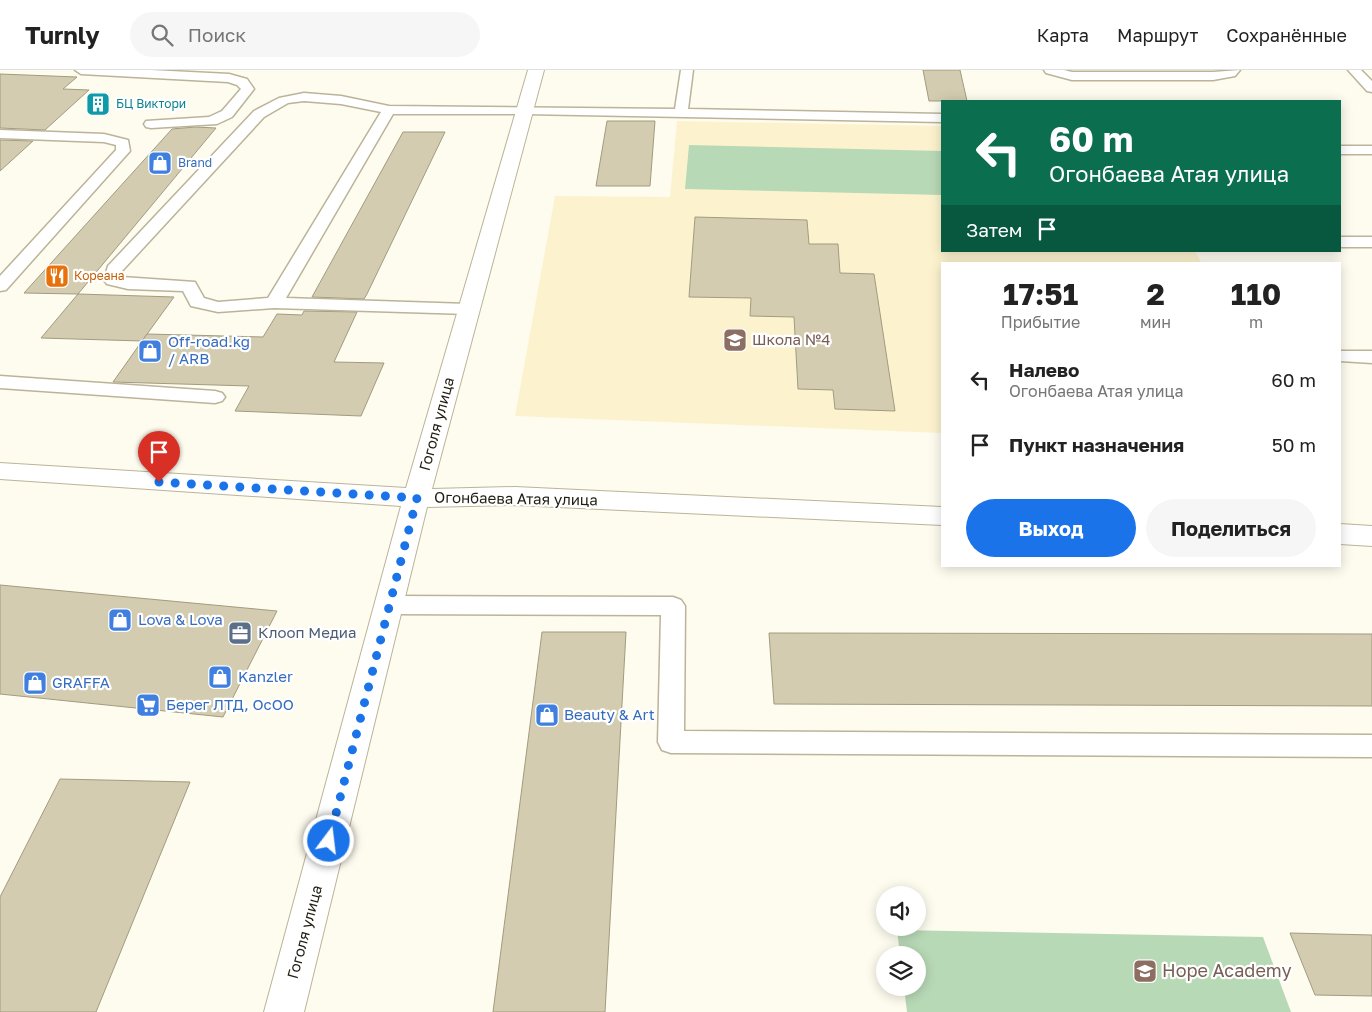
<!DOCTYPE html>
<html lang="ru">
<head>
<meta charset="utf-8">
<style>
  :root { --surface:#fff; --page:#f6f6f6; --text:#222; --muted:#767676; --line:#e0e0e0; --accent:#1a73e8 }
  body { margin:0; font-family:"Golos Text",sans-serif; background:var(--page); color:var(--text); height:100vh; display:flex; flex-direction:column; font-size:19px; white-space:nowrap }
  * { box-sizing:border-box; margin:0 }
  p { font-size:16px; color:var(--muted) }
  .icon { flex:none; width:28px; height:28px; fill:none; stroke:currentColor; stroke-width:2; stroke-linecap:round; stroke-linejoin:round }
  .map { position:relative; flex:1; overflow:hidden }
  .sheet { position:absolute; left:941px; top:192px; width:400px; height:305px; display:flex; flex-direction:column; background:var(--surface); border-radius:0px; box-shadow:0 2px 12px #0003 }
  .sheet>* { flex:none }
  .banner { position:absolute; left:941px; top:30px; width:400px; height:152px; border-radius:0px; box-shadow:0 2px 12px #0003; background:#0b6e4f; color:#fff; overflow:hidden }
  .tools { position:absolute; left:876px; top:816px; display:grid; gap:10px }
  .tools a { display:grid; place-items:center; width:50px; height:50px; border-radius:50%; background:var(--surface); box-shadow:0 2px 12px #0003; font-size:25px }
  .pin { position:absolute; display:grid; place-items:center; width:42px; height:42px; color:#fff; margin:-51px -21px; border-radius:50% 50% 50% 0; rotate:-45deg; box-shadow:0 0 5px #0007 }
  .pin .icon { rotate:45deg }
  .me { position:absolute; width:55px; margin:-28px; rotate:15deg; stroke-linejoin:round; filter:drop-shadow(0 0 4px #0008) }
  .turn { display:flex; align-items:center; gap:18px; height:105px; padding:0 25px; font-size:22px }
  .turn .icon { width:65px; height:65px; stroke-width:2.5 }
  .turn b { display:block; font-size:35px; line-height:42px }
  .then { display:flex; align-items:center; height:48px; padding:0 25px; background:#0003; gap:10px; font-size:19px }
  .eta { display:flex; justify-content:space-evenly; align-items:center; height:85px; text-align:center }
  .eta b { font-size:30px; font-weight:700; line-height:35px }
  .primary-button { display:flex; gap:10px; margin-top:auto; padding:10px 25px }
  .primary-button a { flex:1; height:58px; border-radius:30px; background:var(--accent); color:#fff; font-size:20px; font-weight:700; line-height:58px; text-align:center }
  .primary-button a+a { background:var(--page); color:var(--text) }
  ul { padding:0; list-style:none }
  li { display:flex; align-items:center; gap:15px; height:65px; padding:0 25px }
  li div { flex:1 }
  li b { display:block; font-size:19px }
  li em { font-style:normal }
  header { display:flex; align-items:center; gap:30px; box-sizing:border-box; height:70px; padding:0 25px; background:var(--surface); border-bottom:1px solid var(--line) }
  header strong { font-size:24px }
  nav { display:flex; gap:28px; margin-inline-start:auto; font-size:18px }
  .search { width:350px; height:45px; background:var(--page); display:flex; align-items:center; gap:12px; box-sizing:border-box; padding:0 18px; border-radius:28px; color:var(--muted); font-size:19px }
  .map>svg:first-child { display:block }
  .built { fill:#fcf3ce }
  .green { fill:#b8d9b6 }
  .building { fill:#d3ccb0; stroke:#a19b7f }
  .lines { fill:none; stroke-linecap:round; stroke-linejoin:round }
  .service-casing { stroke:#bbb498; stroke-width:3 }
  .minor-casing { stroke:#bbb498; stroke-width:2 }
  .service { fill:#fff; fill-rule:evenodd }
  .minor { fill:#fff; fill-rule:evenodd }
  .route { stroke:#1a73e8; stroke-width:9; stroke-dasharray:0 16.2 }
  .labels { text-anchor:middle; stroke-width:4.5; stroke-linejoin:round; paint-order:stroke }
  .far-culture-label { font-size:12px; fill:#0d838f; stroke:#fff; text-anchor:start }
  .far-shop-label { font-size:12px; fill:#366cbe; stroke:#fff; text-anchor:start }
  .far-food-label { font-size:12px; fill:#c56008; stroke:#fff; text-anchor:start }
  .education-label { font-size:15px; fill:#785e54; stroke:#fff; text-anchor:start }
  .shop-label { font-size:15px; fill:#366cbe; stroke:#fff; text-anchor:start }
  .street-label { font-size:15px; fill:#201e13; stroke:#fff }
  .service-label { font-size:15px; fill:#4e5e75; stroke:#fff; text-anchor:start }
  .near-education-label { font-size:18px; fill:#785e54; stroke:#fff; text-anchor:start }
</style>
</head>
<body>
<header>
<strong>Turnly</strong>
<div class="search"><svg class="icon" aria-label="search" viewBox="0 0 24 24"><circle cx="10" cy="10" r="6"/><path d="M15 15l6 6"/></svg>Поиск</div>
<nav><a>Карта</a><a>Маршрут</a><a>Сохранённые</a></nav>
</header>
<div class="map">
<svg width="1372" height="942" viewBox="0 0 1372 942">
  <rect width="100%" height="100%" fill="#fefbef"/>
  <!-- built -->
  <polygon class="built" points="677,51 942,56 942,181 1195,181 1202,194 942,194 942,363 515,346 555,126 670,127"/>
  <!-- green -->
  <g class="green">
    <polygon points="689,75 942,81 942,125 685,119"/>
    <polygon points="897,860 1263,867 1291,942 907,942 904,918 918,918 918,885 900,885"/>
  </g>
  <!-- building -->
  <g class="building">
    <polygon points="923,0 960,0 967,31 929,31"/>
    <polygon points="0,4 77,7 63,19 89,20 45,60 0,58"/>
    <polygon points="607,51 655,51 650,116 596,116"/>
    <polygon points="195,57 216,58 78,224 24,223 172,59"/>
    <polygon points="403,62 445,62 367,224 364,229 312,227"/>
    <polygon points="0,70 33,71 0,101"/>
    <polygon points="695,147 807,150 809,174 838,174 840,203 874,204 895,341 835,339 833,320 798,319 794,247 750,246 751,228 689,227"/>
    <polygon points="78,224 174,227 142,271 41,268"/>
    <polygon points="304,241 357,242 334,292 384,293 361,346 235,341 249,316 113,312 147,264 263,267 277,244 302,245"/>
    <polygon points="0,515 277,541 223,647 0,624"/>
    <polygon points="542,562 626,562 605,942 493,942"/>
    <polygon points="769,563 1372,564 1372,636 774,634"/>
    <polygon points="60,709 190,712 96,942 0,942 0,827"/>
    <polygon points="1290,863 1372,865 1372,926 1315,925"/>
  </g>
  <g class="lines">
    <!-- service casing -->
    <g class="service-casing">
      <g id="service">
        <polygon points="75,0 151,0 229,4 247,9 254,19 232,47 217,54 151,58 146,57 144,54 146,51 209,47 222,41 241,19 237,15 228,12 81,4"/>
        <path d="M681 0H693L688 39 942 44V52L525 44H393L286 228 468 234 474 235 477 239 474 243 468 244 274 238 218 242 191 236 183 221 128 219 107 214 104 210 108 196 254 41 279 28 304 23 341 26 389 36 675 39ZM304 31 341 34 381 42 268 228 218 232 204 228 195 212 122 207V201L264 47 288 33Z"/>
        <polygon points="1044,0 1064,0 1072,2 1213,2 1240,0 1235,6 1213,10 1072,10 1046,3"/>
        <polygon points="1348,0 1361,0 1372,11 1372,22 1367,21"/>
        <polygon points="0,60 104,64 128,70 130,81 6,220 0,221 0,206 116,80 116,75 104,72 0,68"/>
        <rect x="1340" y="76" width="32" height="8"/>
        <rect x="1340" y="167" width="32" height="10"/>
        <polygon points="1340,281 1372,281 1372,293 1340,291"/>
        <polygon points="0,306 215,321 222,323 225,327 222,331 215,333 0,318"/>
        <polygon points="390,526 673,527 681,530 685,536 684,661 1372,665 1372,687 671,683 662,680 658,672 661,545 390,544 382,541 378,535 382,529"/>
      </g>
    </g>
    <!-- minor casing -->
    <g class="minor-casing">
      <g id="minor">
        <polygon points="528,0 544,0 432,419 515,417 942,437 942,455 515,435 427,437 304,942 264,942 401,436 0,409 0,393 406,418"/>
        <polygon points="1340,454 1372,456 1372,476 1340,474"/>
      </g>
    </g>
    <!-- service -->
    <use href="#service" class="service"/>
    <!-- minor -->
    <use href="#minor" class="minor"/>
  </g>
  <g class="lines">
    <!-- route -->
    <polyline class="route" points="159,412 417,428 329,771"/>
  </g>
  <!-- icons -->
  <defs>
    <g id="building-square" transform="scale(1.25)"><rect x="-9" y="-9" width="18" height="18" rx="4" fill="#0f9aa8" stroke="#fff"/><path d="M-4-6H4V6H1V3H-1V6H-4ZM-2.5-4.3h1.7v1.8h-1.7ZM.8-4.3h1.7v1.8H.8ZM-2.5-1h1.7V.8h-1.7ZM.8-1h1.7V.8H.8Z" fill="#fff"/></g>
    <g id="shop-square" transform="scale(1.25)"><rect x="-9" y="-9" width="18" height="18" rx="4" fill="#3f7fe0" stroke="#fff"/><path d="M-5-2.5h2.3a2.7 3.5 0 0 1 5.4 0H5L5.5 6h-11ZM-1.5-2.5h3a1.5 2.3 0 0 0-3 0Z" fill="#fff"/></g>
    <g id="restaurant-square" transform="scale(1.25)"><rect x="-9" y="-9" width="18" height="18" rx="4" fill="#e8710a" stroke="#fff"/><path d="M-5-6h1v4h1v-4h1v4h1v-4h1v5L-1.5 .5V6h-2V.5L-5-1ZM5-6V6H3V1.5H1.5Q1.5-4 5-6Z" fill="#fff"/></g>
    <g id="school-square" transform="scale(1.25)"><rect x="-9" y="-9" width="18" height="18" rx="4" fill="#8d6e63" stroke="#fff"/><path d="M0-5L7-2L0 1L-7-2ZM-4 1L0 2.5L4 1V4Q0 6-4 4Z" fill="#fff"/></g>
    <g id="office-square" transform="scale(1.25)"><rect x="-9" y="-9" width="18" height="18" rx="4" fill="#5c6f8a" stroke="#fff"/><path d="M-6-3h4V-5.5h4V-3h4V5H-6ZM-1-4.5V-3h2v-1.5ZM-6 0V1H6V0Z" fill="#fff"/></g>
    <g id="supermarket-square" transform="scale(1.25)"><rect x="-9" y="-9" width="18" height="18" rx="4" fill="#3f7fe0" stroke="#fff"/><path d="M-6-5.5h2.5l.6 2H6L4.5 2H-2.5L-4.4-4H-6ZM-1.5 3.2a1.3 1.3 0 1 0 .1 0ZM3 3.2a1.3 1.3 0 1 0 .1 0Z" fill="#fff"/></g>
    <g id="university-square" transform="scale(1.25)"><rect x="-9" y="-9" width="18" height="18" rx="4" fill="#8d6e63" stroke="#fff"/><path d="M0-5L7-2L0 1L-7-2ZM-4 1L0 2.5L4 1V4Q0 6-4 4Z" fill="#fff"/></g>
  </defs>
  <g fill-rule="evenodd">
    <use href="#building-square" x="98" y="34"/>
    <use href="#shop-square" x="160" y="93"/>
    <use href="#restaurant-square" x="57" y="206"/>
    <use href="#school-square" x="735" y="270"/>
    <use href="#shop-square" x="150" y="281"/>
    <use href="#shop-square" x="120" y="550"/>
    <use href="#office-square" x="240" y="563"/>
    <use href="#shop-square" x="220" y="607"/>
    <use href="#shop-square" x="35" y="613"/>
    <use href="#supermarket-square" x="148" y="635"/>
    <use href="#shop-square" x="547" y="645"/>
    <use href="#university-square" x="1145" y="901"/>
  </g>
  <g class="labels">
    <!-- far-culture labels -->
    <g class="far-culture-label">
      <text x="116" y="38">БЦ Виктори</text>
    </g>
    <!-- far-shop labels -->
    <g class="far-shop-label">
      <text x="178" y="97">Brand</text>
    </g>
    <!-- far-food labels -->
    <g class="far-food-label">
      <text x="74" y="210">Кореана</text>
    </g>
    <!-- education labels -->
    <g class="education-label">
      <text x="752" y="275">Школа №4</text>
    </g>
    <!-- shop labels -->
    <g class="shop-label">
      <text x="168" y="277">Off-road.kg<tspan x="168" dy="17">/ ARB</tspan></text>
      <text x="138" y="555">Lova &amp; Lova</text>
      <text x="238" y="612">Kanzler</text>
      <text x="52" y="618">GRAFFA</text>
      <text x="166" y="640">Берег ЛТД, ОсОО</text>
      <text x="564" y="650">Beauty &amp; Art</text>
    </g>
    <!-- street labels -->
    <g class="street-label">
      <text transform="translate(437 354) rotate(-75)" y="5">Гоголя улица</text>
      <text transform="translate(516 429) rotate(1)" y="5">Огонбаева Атая улица</text>
      <text transform="translate(305 862) rotate(-75)" y="5">Гоголя улица</text>
    </g>
    <!-- service labels -->
    <g class="service-label">
      <text x="258" y="568">Клооп Медиа</text>
    </g>
    <!-- near-education labels -->
    <g class="near-education-label">
      <text x="1162" y="907">Hope Academy</text>
    </g>
  </g>
</svg>
<div class="tools">
<a><svg class="icon" aria-label="sound" viewBox="0 0 24 24"><path d="M4 9h4l5-4v14l-5-4H4zM17 9q2 3 0 6"/></svg></a>
<a><svg class="icon" aria-label="layers" viewBox="0 0 24 24"><path d="M12 4l9 5-9 5-9-5zM3 14l9 5 9-5"/></svg></a>
</div>
<div class="pin" style="left:159px;top:412px;background:#d93025"><svg class="icon" aria-label="arrive" viewBox="0 0 24 24"><path d="M6 21V4h12l-3 4 3 4H6"/></svg></div>
<svg class="me" style="left:329px;top:771px" viewBox="-20 -20 40 40"><circle r="17" fill="#1a73e8" stroke="#fff" stroke-width="3"/><path d="M0-11L8 9 0 5-8 9z" fill="#fff"/></svg>
<div class="banner">
<div class="turn"><svg class="icon" aria-label="left" viewBox="0 0 24 24"><path d="M17 20v-9H6M10 6l-5 5 5 5"/></svg><div><b>60 m</b>Огонбаева Атая улица</div></div>
<div class="then">Затем<svg class="icon" aria-label="arrive" viewBox="0 0 24 24"><path d="M6 21V4h12l-3 4 3 4H6"/></svg></div>
</div>
<section class="sheet">
<div class="eta">
<div><b>17:51</b><p>Прибытие</p></div>
<div><b>2</b><p>мин</p></div>
<div><b>110</b><p>m</p></div>
</div>
<ul>
<li><svg class="icon" aria-label="left" viewBox="0 0 24 24"><path d="M17 20v-9H6M10 6l-5 5 5 5"/></svg><div><b>Налево</b><p>Огонбаева Атая улица</p></div><em>60 m</em></li>
<li><svg class="icon" aria-label="arrive" viewBox="0 0 24 24"><path d="M6 21V4h12l-3 4 3 4H6"/></svg><div><b>Пункт назначения</b></div><em>50 m</em></li>
</ul>
<div class="primary-button"><a>Выход</a><a>Поделиться</a></div>
</section>
</div>
</body>
</html>
